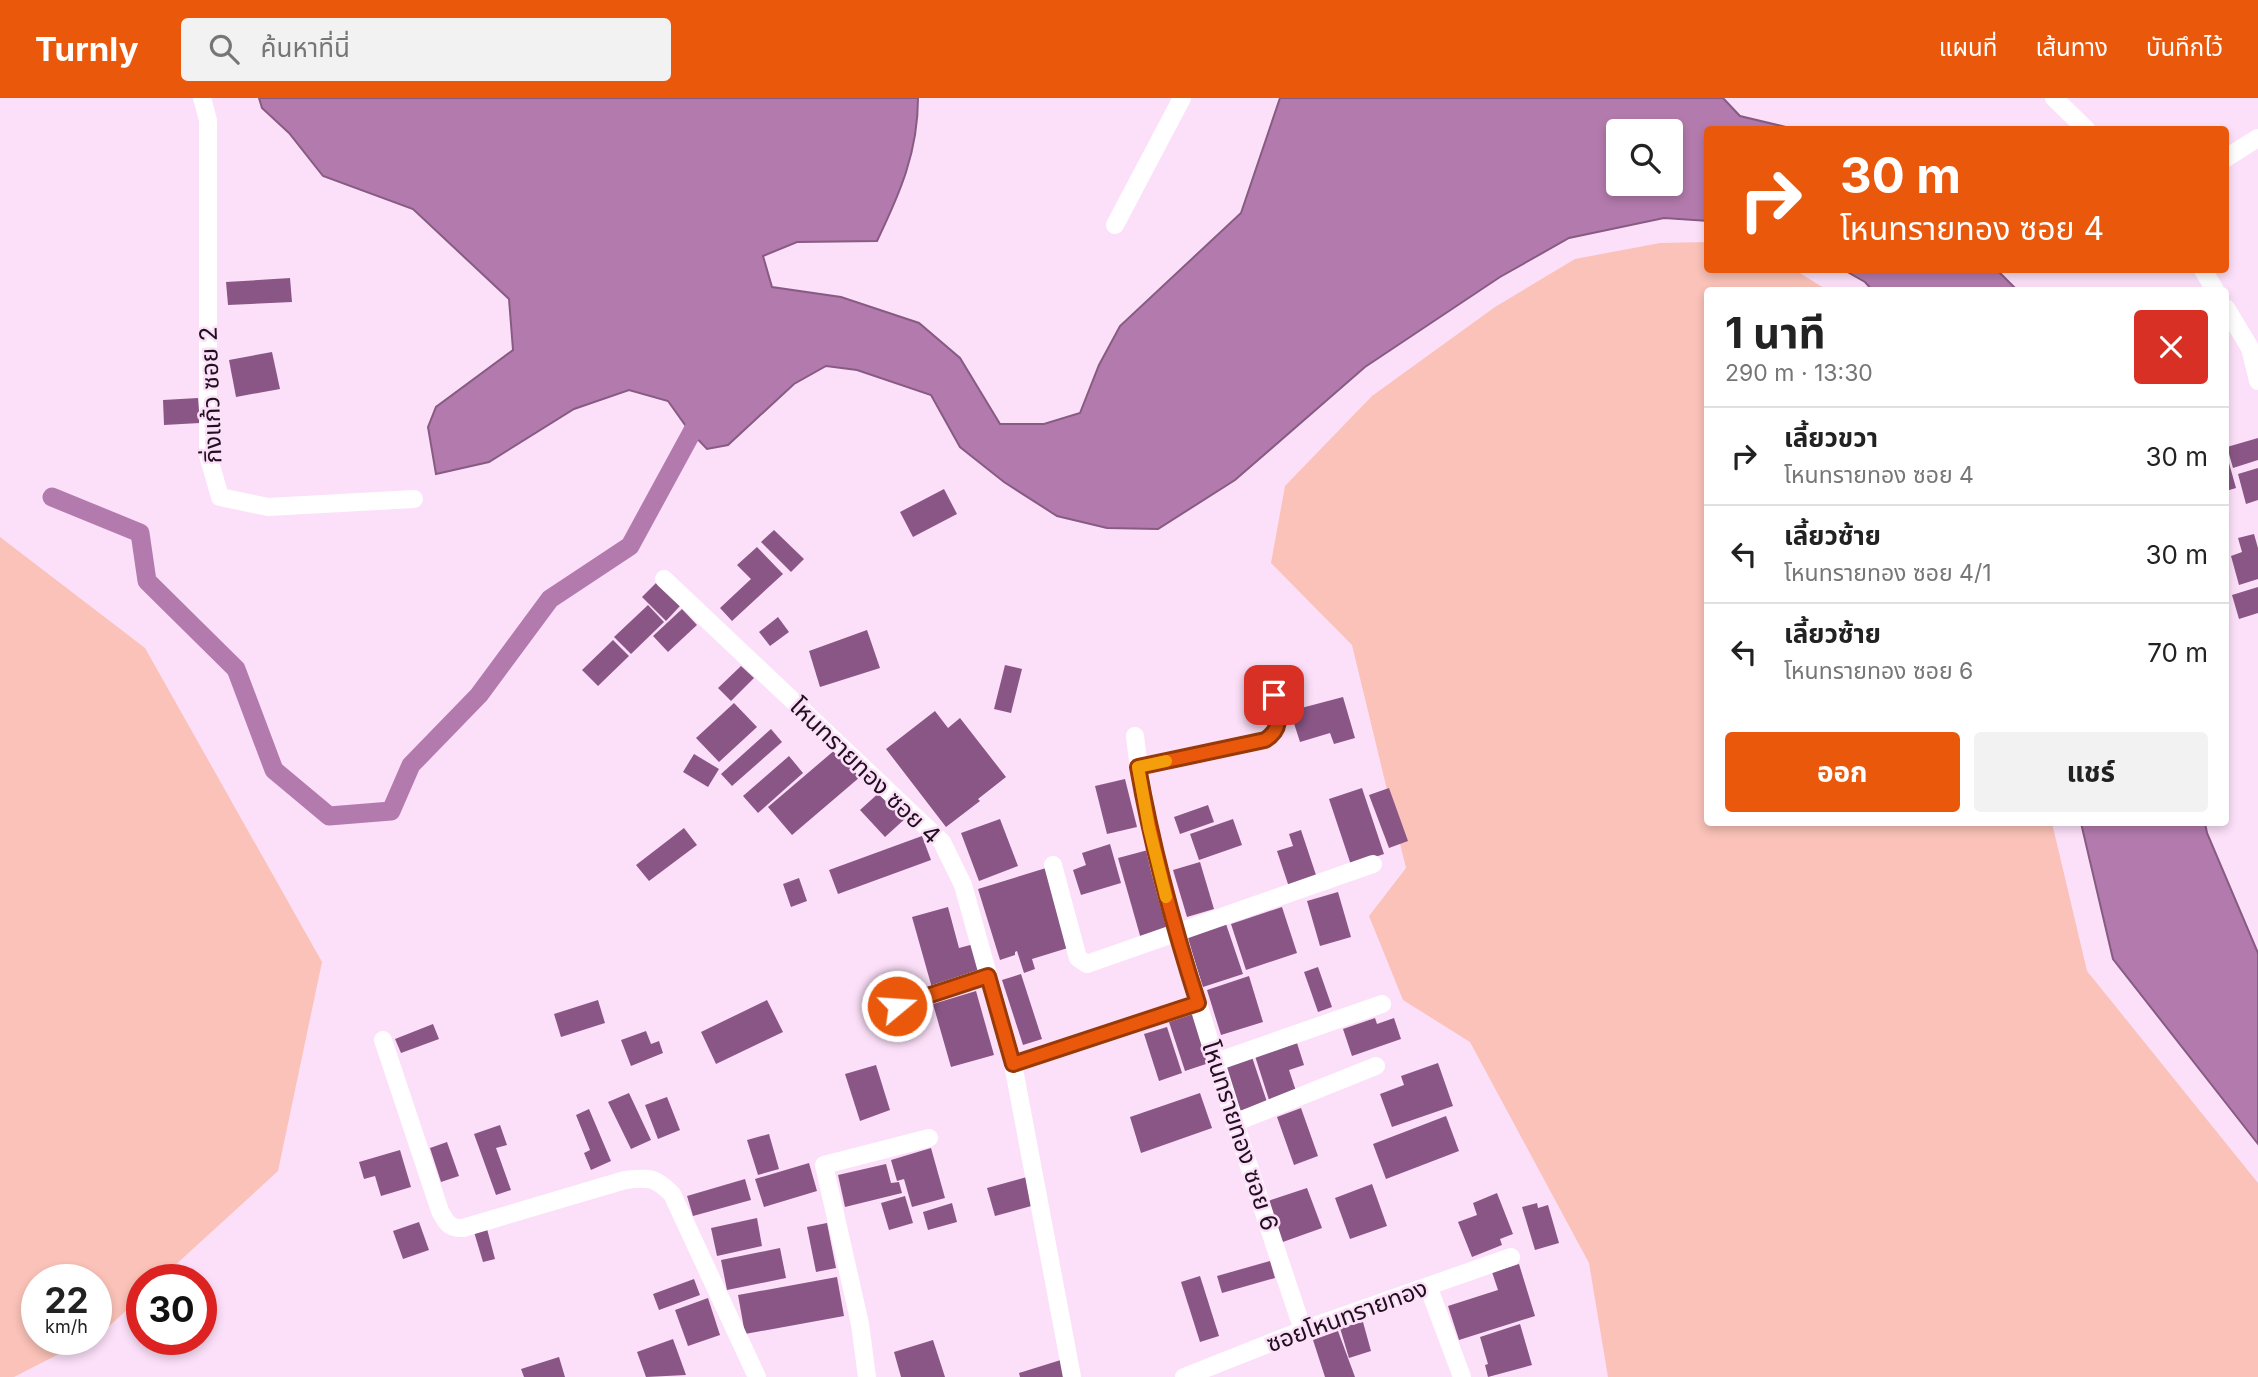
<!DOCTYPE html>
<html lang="th">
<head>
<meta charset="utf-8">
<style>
  :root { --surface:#fff; --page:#f2f2f2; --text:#222; --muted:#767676; --line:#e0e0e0; --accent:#ea580c }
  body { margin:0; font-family:Inter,"Noto Sans Thai",sans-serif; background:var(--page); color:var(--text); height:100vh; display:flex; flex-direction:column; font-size:26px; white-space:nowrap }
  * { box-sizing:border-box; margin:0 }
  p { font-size:23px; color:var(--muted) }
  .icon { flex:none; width:38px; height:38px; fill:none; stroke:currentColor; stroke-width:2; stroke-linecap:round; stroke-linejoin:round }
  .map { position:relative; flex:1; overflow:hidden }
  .sheet { position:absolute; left:1704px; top:189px; width:525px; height:539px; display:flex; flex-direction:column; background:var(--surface); border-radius:7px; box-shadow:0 4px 10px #0003 }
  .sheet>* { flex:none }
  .top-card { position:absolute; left:1704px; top:28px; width:525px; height:147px; border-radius:7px; box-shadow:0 4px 10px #0003; background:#ea580c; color:#fff; overflow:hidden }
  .controls { position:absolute; left:1606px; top:21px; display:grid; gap:14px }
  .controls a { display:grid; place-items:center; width:77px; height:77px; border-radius:7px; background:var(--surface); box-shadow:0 4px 10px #0003; font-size:35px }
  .speed { position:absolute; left:21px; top:1166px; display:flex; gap:14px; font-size:35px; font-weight:700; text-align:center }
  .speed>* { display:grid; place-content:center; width:91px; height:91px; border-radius:50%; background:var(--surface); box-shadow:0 4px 10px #0003; line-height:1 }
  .speed small { font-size:18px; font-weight:400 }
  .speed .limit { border:10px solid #d22; background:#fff; color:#111 }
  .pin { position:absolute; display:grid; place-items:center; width:60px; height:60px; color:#fff; margin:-30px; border-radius:14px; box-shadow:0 4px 10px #0006 }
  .me { position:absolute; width:77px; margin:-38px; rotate:72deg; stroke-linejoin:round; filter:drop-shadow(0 0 5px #0008) }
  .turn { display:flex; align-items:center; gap:24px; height:147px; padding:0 21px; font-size:32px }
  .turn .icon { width:91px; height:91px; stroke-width:2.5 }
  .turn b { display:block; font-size:49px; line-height:60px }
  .round { display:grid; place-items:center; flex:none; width:74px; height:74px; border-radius:7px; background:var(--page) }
  .overview { display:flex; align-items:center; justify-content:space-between; height:119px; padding:0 21px }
  h1 { font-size:42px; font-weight:700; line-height:52px }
  .primary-button { display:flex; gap:14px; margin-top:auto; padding:14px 21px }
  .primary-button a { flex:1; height:80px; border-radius:7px; background:var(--accent); color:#fff; font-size:28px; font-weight:700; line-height:80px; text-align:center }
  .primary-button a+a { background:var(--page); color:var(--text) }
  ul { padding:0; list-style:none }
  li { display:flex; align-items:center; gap:21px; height:98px; padding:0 21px; border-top:2px solid var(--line) }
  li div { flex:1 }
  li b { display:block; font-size:26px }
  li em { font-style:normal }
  header { display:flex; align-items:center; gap:42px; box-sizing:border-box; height:98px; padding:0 35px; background:var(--accent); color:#fff }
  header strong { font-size:33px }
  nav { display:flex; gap:38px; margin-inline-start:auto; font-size:24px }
  .search { width:490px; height:63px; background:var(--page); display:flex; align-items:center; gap:18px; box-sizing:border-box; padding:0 24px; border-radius:7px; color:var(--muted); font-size:26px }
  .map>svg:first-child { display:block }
  .green { fill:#fac2b8 }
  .water { fill:#b37bad; stroke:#875b82; stroke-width:2; fill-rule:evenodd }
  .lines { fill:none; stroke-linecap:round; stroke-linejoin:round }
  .canal { stroke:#b37bad; stroke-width:19 }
  .building { fill:#8a5686 }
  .minor { stroke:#fff; stroke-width:18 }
  .route-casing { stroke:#983908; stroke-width:18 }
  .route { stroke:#ea580c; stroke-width:12 }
  .slow { stroke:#f59e0b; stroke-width:12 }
  .labels { text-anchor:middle; stroke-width:5; stroke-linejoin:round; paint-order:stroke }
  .street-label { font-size:24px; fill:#20101e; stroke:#fce0f9 }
</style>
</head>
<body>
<header>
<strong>Turnly</strong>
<div class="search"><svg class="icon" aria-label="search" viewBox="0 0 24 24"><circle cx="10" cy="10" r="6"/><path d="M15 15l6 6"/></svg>ค้นหาที่นี่</div>
<nav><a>แผนที่</a><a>เส้นทาง</a><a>บันทึกไว้</a></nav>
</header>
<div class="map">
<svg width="2258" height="1279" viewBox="0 0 2258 1279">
  <rect width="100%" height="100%" fill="#fce0f9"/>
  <!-- green -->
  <g class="green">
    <polygon points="1708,144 1708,172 1795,172 1827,192 1708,192 1708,724 2052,725 2087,873 2258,1085 2258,1279 1608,1279 1589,1165 1470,944 1403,902 1369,818 1406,770 1352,547 1271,465 1285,388 1372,298 1495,209 1575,161 1660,145"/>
    <polygon points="0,439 145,550 322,864 278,1073 160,1181 142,1181 142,1198 105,1232 96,1237 96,1181 37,1181 37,1241 88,1241 14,1279 0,1279"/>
  </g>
  <!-- water -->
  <g class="water">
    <path d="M259 0H918C918 54 900 95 877 143L797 144 763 158 772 189 841 199 919 225 960 260 1000 326H1044L1080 315 1099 267 1120 228 1241 115 1280 0H1723L1740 18 1794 31 1708 32V123L1664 120 1569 140 1500 179 1365 269 1235 382 1158 431 1107 430 1057 418 1004 384 960 349 931 297 857 272 826 268 794 286 728 347 707 351 688 331 668 303 629 292 574 311 489 364 436 376 428 329 436 309 513 252 509 201 413 111 323 78 289 35 262 10ZM1619 33H1671V86H1619Z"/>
    <polygon points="1844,172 1997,172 2017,192 1872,192 1865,184"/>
    <polygon points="2081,725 2205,725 2207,735 2258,855 2258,1046 2113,861"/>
  </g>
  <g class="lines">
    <!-- canal -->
    <polyline class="canal" points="52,399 140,435 147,483 236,571 274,672 329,718 391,713 411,667 479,597 550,501 630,448 704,312"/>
  </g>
  <!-- building -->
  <g class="building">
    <polygon points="290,180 292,204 228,207 226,184"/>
    <polygon points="272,254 280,291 236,299 229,262"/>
    <polygon points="198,300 200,325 164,327 163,302"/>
    <polygon points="2258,340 2258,362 2233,370 2227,349"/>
    <polygon points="2227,358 2236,390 2226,393 2226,359"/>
    <polygon points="2258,370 2258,402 2246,406 2238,376"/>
    <polygon points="944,391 957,416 913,439 900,414"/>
    <polygon points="774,432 804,461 791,474 761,444"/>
    <polygon points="2254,436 2258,450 2258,481 2239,487 2231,458 2242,454 2238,440"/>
    <polygon points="757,449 783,476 732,523 720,510 751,481 737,467"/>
    <polygon points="657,484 680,508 666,523 642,499"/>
    <polygon points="2258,489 2258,515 2239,521 2232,497"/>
    <polygon points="648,507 664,524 631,556 614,539"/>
    <polygon points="682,511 697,527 668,554 653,538"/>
    <polygon points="778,519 789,534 770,548 759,534"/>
    <polygon points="867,532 880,570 820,589 809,553"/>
    <polygon points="613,542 629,558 598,588 582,572"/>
    <polygon points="1005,567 1022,571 1011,615 994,611"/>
    <polygon points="741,568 754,580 731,603 718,590"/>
    <polygon points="1343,599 1355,640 1334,646 1330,635 1300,644 1290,613"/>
    <polygon points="734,605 757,629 719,664 696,640"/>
    <polygon points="935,613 948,630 960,620 1006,679 978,701 980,703 946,729 886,651"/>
    <polygon points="771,631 782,644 732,688 721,676"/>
    <polygon points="836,651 860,679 792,737 768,709"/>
    <polygon points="694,656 719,671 708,689 683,674"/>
    <polygon points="789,658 803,675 758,715 743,698"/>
    <polygon points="1125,681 1137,729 1107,736 1095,688"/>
    <polygon points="1362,690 1384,756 1351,767 1329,701"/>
    <polygon points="1389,690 1408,743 1389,750 1369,697"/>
    <polygon points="882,692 907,719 885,739 860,712"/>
    <polygon points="1208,707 1214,724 1180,736 1174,719"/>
    <polygon points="1000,721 1018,768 979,783 961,735"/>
    <polygon points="1233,721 1242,747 1199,762 1190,736"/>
    <polygon points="684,730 697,747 649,783 636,767"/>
    <polygon points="1301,732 1317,780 1289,789 1277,753 1293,748 1289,736"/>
    <polygon points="922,738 931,762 838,796 829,772"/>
    <polygon points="1110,746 1121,785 1081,797 1073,772 1086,767 1082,755"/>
    <polygon points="1148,752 1171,832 1141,841 1118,760"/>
    <polygon points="1200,764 1214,811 1187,819 1173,772"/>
    <polygon points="1046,770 1071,849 1032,861 1035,871 1024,875 1017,853 1015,854 1015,857 1000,862 978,791"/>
    <polygon points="799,780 807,803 791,809 783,786"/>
    <polygon points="1338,794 1351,839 1320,848 1307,803"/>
    <polygon points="948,809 959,850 974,846 982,876 932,890 912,819"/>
    <polygon points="1282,809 1297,855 1246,872 1231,826"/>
    <polygon points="1225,823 1243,876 1203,889 1186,836"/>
    <polygon points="1318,869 1332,909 1318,914 1304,874"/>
    <polygon points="1021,876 1042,941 1023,947 1002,882"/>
    <polygon points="1249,878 1263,924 1221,937 1207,892"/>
    <polygon points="976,893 994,957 951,969 933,906"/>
    <polygon points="598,902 605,925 561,939 554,916"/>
    <polygon points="767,902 783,934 716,966 701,934"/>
    <polygon points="1194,912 1212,964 1185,973 1168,921"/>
    <polygon points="1375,920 1377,926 1394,920 1401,941 1352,958 1343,931"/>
    <polygon points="433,926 439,941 401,955 395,941"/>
    <polygon points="1167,929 1182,975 1159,983 1144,936"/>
    <polygon points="646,933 651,946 659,943 663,955 631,968 621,942"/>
    <polygon points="1297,945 1304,967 1289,972 1297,996 1270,1005 1255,958"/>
    <polygon points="1252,959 1267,1004 1240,1013 1225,967"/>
    <polygon points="1438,965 1453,1008 1392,1029 1380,996 1404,987 1401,978"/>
    <polygon points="876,967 890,1012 860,1023 845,976"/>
    <polygon points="629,995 651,1042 631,1051 608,1004"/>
    <polygon points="1200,995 1212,1030 1141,1055 1130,1019"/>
    <polygon points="667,999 680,1032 658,1041 645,1007"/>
    <polygon points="1301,1010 1318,1058 1294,1067 1277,1019"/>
    <polygon points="589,1011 611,1063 591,1072 584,1055 590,1052 576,1017"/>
    <polygon points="1446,1018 1459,1053 1386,1081 1373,1046"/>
    <polygon points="500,1027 507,1047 496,1050 511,1092 496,1097 474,1036"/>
    <polygon points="769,1036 779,1071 758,1077 747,1042"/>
    <polygon points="447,1044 459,1078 441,1084 430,1050"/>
    <polygon points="931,1050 945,1100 912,1109 904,1081 897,1083 891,1062"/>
    <polygon points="400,1052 411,1089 381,1098 375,1078 364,1081 359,1064"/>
    <polygon points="809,1065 817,1093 764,1109 755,1081"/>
    <polygon points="886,1066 891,1085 899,1084 902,1095 845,1109 838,1077"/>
    <polygon points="1027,1079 1035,1107 995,1118 987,1090"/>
    <polygon points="745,1081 751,1102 693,1118 687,1098"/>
    <polygon points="1372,1086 1387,1128 1350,1141 1335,1100"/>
    <polygon points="1307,1090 1322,1130 1280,1145 1265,1104"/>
    <polygon points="1497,1095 1513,1136 1500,1141 1502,1147 1472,1159 1458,1124 1477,1117 1473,1105"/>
    <polygon points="905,1098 913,1125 889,1132 881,1105"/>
    <polygon points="952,1105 957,1124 928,1132 923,1114"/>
    <polygon points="1537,1105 1538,1110 1548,1107 1559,1145 1535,1152 1522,1109"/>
    <polygon points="757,1120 762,1148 717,1158 711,1130"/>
    <polygon points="419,1124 429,1152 403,1161 393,1133"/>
    <polygon points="827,1125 836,1170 816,1174 807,1129"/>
    <polygon points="487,1131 495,1161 483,1164 474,1134"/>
    <polygon points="780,1150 786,1180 727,1192 721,1162"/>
    <polygon points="1270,1163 1275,1180 1222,1195 1217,1178"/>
    <polygon points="1519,1166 1535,1218 1459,1242 1448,1208 1498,1192 1492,1174"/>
    <polygon points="1200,1178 1219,1238 1200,1244 1181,1184"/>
    <polygon points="837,1179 844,1218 745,1236 738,1197"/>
    <polygon points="694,1181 700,1197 659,1212 653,1196"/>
    <polygon points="708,1200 720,1237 688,1248 675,1212"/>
    <polygon points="1363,1224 1371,1253 1349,1260 1340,1230"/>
    <polygon points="1520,1226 1532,1267 1488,1279 1485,1267 1488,1266 1480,1239"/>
    <polygon points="1338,1233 1355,1279 1325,1279 1313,1242"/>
    <polygon points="673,1241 686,1277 646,1279 637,1254"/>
    <polygon points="933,1242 945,1279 901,1279 894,1254"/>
    <polygon points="559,1259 565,1279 524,1279 521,1271"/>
    <polygon points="1064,1261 1069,1279 1020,1279 1019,1275"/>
  </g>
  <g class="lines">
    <!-- minor -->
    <g class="minor">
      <polyline points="202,0 208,22 208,357 220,399 268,409 414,401"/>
      <polyline points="2054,0 2087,32"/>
      <polyline points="2226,60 2258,40"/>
      <polyline points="1115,127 1182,0"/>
      <polyline points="2203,172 2215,192"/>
      <polyline points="2226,210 2250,250 2258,283"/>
      <polyline points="664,481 942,744 963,787 1013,966 1072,1279"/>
      <path d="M1135 638C1145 732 1173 822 1200 912 1233 1020 1267 1126 1303 1232"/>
      <path d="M1138 669 1265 642C1284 630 1278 616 1274 597"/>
      <polyline points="1053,767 1078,860 1087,866 1373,766"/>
      <polyline points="897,908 988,878"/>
      <path d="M383 942 440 1113C446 1124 449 1131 463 1130L625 1082C649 1079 655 1079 672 1096L757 1279"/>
      <polyline points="1216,964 1382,906"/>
      <polyline points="1013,966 1198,905"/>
      <polyline points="1234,1025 1376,968"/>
      <polyline points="1428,1188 1462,1279"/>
      <polyline points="867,1279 860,1226 824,1067 929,1040"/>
      <polyline points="1184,1279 1303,1232 1511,1159"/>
    </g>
  </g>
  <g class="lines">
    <!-- route casing -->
    <g class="route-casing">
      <path id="route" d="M897 908 988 878 1013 966 1198 905C1173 827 1152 749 1138 669L1265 642C1284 630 1278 616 1274 597"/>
    </g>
    <!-- route -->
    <use href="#route" class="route"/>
    <!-- slow -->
    <polyline class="slow" points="1166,663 1138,669 1149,730 1166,799"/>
  </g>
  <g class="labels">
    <!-- street labels -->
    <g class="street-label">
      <text transform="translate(211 297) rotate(-92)" y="8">กิ่งแก้ว ซอย 2</text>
      <text transform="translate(865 673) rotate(44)" y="8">โหนทรายทอง ซอย 4</text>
      <text transform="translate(1240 1038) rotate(72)" y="8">โหนทรายทอง ซอย 6</text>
      <text transform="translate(1347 1218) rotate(-20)" y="8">ซอยโหนทรายทอง</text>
    </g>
  </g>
</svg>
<div class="controls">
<a><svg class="icon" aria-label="search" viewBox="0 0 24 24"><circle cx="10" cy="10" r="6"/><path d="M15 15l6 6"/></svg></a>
</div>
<div class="speed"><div>22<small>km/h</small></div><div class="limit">30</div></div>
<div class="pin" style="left:1274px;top:597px;background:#d93025"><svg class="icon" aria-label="arrive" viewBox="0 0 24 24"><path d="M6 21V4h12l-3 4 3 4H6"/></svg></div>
<svg class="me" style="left:897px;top:908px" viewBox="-20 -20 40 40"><circle r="17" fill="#ea580c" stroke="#fff" stroke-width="3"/><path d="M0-11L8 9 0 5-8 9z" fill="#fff"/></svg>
<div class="top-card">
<div class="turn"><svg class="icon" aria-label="right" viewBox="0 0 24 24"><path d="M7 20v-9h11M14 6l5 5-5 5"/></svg><div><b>30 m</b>โหนทรายทอง ซอย 4</div></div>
</div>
<section class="sheet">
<div class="overview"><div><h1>1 นาที</h1><p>290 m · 13:30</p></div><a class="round" style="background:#d93025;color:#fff"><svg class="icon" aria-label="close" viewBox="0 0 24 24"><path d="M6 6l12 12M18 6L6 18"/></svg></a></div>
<ul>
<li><svg class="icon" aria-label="right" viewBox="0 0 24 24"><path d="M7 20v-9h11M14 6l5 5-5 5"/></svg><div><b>เลี้ยวขวา</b><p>โหนทรายทอง ซอย 4</p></div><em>30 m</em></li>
<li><svg class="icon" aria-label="left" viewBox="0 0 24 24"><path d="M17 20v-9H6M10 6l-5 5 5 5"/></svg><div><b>เลี้ยวซ้าย</b><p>โหนทรายทอง ซอย 4/1</p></div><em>30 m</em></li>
<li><svg class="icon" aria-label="left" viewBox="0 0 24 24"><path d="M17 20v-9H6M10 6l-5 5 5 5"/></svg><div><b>เลี้ยวซ้าย</b><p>โหนทรายทอง ซอย 6</p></div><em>70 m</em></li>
</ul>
<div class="primary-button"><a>ออก</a><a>แชร์</a></div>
</section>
</div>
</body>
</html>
